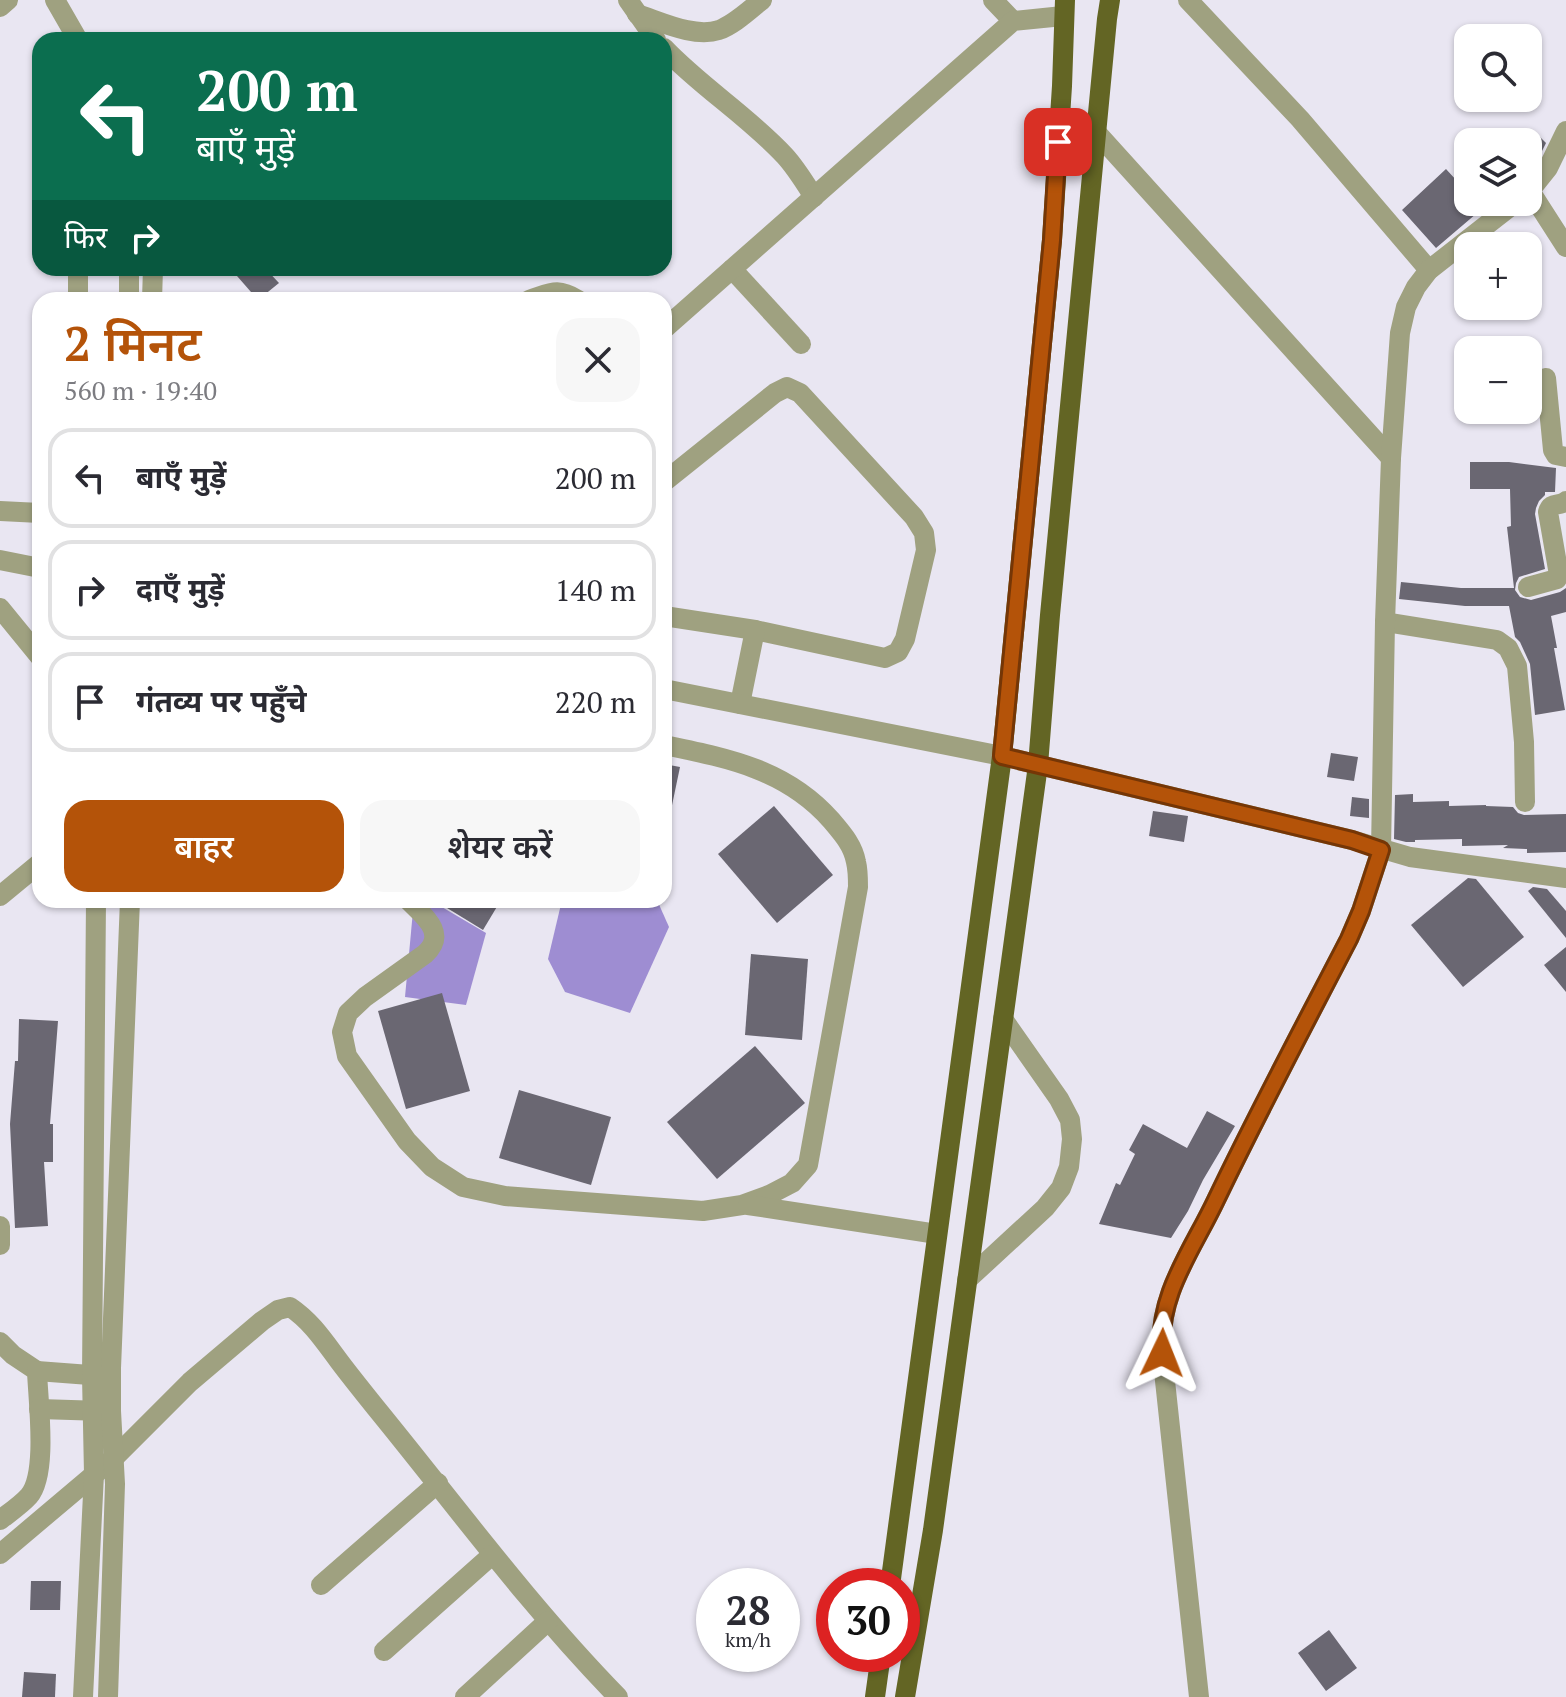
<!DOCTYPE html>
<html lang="hi">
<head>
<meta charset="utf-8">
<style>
  :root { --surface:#fff; --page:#f7f7f7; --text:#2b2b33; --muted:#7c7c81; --line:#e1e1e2; --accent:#b45309 }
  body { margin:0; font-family:"PT Serif","Noto Sans Devanagari",serif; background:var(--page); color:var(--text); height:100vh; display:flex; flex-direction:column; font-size:30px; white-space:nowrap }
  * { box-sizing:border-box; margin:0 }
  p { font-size:26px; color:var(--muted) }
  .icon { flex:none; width:44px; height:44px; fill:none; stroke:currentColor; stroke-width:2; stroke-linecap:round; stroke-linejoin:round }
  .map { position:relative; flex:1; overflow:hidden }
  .panel { position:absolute; left:32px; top:292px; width:640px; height:616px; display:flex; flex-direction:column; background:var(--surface); border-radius:24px; box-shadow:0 2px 6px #0004 }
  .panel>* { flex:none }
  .guide { position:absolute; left:32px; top:32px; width:640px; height:244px; border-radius:24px; box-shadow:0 2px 6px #0004; background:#0b6e4f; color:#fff; overflow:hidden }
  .fabs { position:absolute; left:1454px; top:24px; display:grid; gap:16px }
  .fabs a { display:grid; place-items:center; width:88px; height:88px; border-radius:16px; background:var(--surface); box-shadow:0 2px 6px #0004; font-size:40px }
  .speed { position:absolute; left:696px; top:1568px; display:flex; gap:16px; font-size:40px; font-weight:700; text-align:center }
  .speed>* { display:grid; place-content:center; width:104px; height:104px; border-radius:50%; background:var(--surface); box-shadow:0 2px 6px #0004; line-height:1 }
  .speed small { font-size:20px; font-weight:400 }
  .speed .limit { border:12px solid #d22; background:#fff; color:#111 }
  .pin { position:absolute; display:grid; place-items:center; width:68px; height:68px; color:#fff; margin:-34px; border-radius:16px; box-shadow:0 4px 12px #0006 }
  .me { position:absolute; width:88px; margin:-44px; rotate:2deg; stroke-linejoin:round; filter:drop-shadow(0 0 6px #0008) }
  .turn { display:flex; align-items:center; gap:28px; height:168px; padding:0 32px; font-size:36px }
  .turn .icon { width:104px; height:104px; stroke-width:2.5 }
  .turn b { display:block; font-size:56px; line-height:68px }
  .then { display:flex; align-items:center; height:76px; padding:0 32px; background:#0003; gap:16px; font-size:30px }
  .round { display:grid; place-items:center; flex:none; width:84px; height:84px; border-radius:24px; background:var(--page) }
  .summary { display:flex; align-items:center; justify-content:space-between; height:136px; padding:0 32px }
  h1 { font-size:48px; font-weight:600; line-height:60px; color:var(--accent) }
  .button { display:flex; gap:16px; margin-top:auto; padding:16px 32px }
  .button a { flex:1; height:92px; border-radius:24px; background:var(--accent); color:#fff; font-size:32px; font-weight:600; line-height:92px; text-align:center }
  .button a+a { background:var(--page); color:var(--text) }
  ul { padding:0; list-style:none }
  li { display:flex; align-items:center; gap:24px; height:100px; margin:0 16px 12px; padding:0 16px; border:4px solid var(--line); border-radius:24px }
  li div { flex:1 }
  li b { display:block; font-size:30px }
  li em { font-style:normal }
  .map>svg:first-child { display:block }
  .water { fill:#9e8dd2 }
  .building { fill:#6a6772 }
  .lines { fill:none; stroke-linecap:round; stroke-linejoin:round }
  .minor { stroke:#9fa180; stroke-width:20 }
  .major { stroke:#636524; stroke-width:20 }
  .route-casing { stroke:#753606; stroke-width:20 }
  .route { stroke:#b45309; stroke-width:14 }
</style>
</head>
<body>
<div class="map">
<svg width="1566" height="1697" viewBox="0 0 1566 1697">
  <rect width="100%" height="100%" fill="#e9e6f2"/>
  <!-- water -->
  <g class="water">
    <polygon points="414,900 430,900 486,933 466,1005 405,997"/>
    <polygon points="562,900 657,900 669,927 630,1013 565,992 548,959"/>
  </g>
  <!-- building -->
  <g class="building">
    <polygon points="1535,132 1546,143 1537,161 1528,171 1528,139"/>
    <polygon points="1446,169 1468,193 1468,202 1490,202 1436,248 1402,210"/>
    <polygon points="230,268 265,268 279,283 258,300"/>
    <polygon points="1470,462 1509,462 1556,468 1555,492 1545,492 1545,495 1539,501 1536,508 1535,514 1545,569 1519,577 1516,583 1515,590 1520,597 1531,600 1560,592 1566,588 1566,612 1551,616 1557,648 1554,648 1565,710 1535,715 1530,664 1520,642 1515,637 1509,606 1465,606 1399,599 1401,582 1461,588 1514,588 1507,527 1511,526 1510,489 1470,489"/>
    <polygon points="1331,753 1358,757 1354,781 1327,777"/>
    <polygon points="664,764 680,767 671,810 664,809"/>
    <polygon points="1413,794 1413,802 1449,801 1449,806 1486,805 1486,806 1513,807 1518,813 1524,815 1566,814 1566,852 1527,853 1527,849 1503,848 1508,845 1462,846 1462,839 1415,840 1415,842 1406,842 1394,839 1395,795"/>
    <polygon points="1352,797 1369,799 1369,818 1350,816"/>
    <polygon points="774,806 833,875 777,923 718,854"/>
    <polygon points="1153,811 1188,816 1184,842 1149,836"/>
    <polygon points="1468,878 1476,879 1524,937 1463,987 1411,925"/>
    <polygon points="1533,887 1547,889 1566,911 1566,938 1528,891"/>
    <polygon points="434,900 501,900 483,930"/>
    <polygon points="1566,947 1566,992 1544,965"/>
    <polygon points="751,954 808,959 802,1040 745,1035"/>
    <polygon points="442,993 470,1091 406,1109 378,1011"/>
    <polygon points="19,1019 58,1021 50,1124 53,1124 53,1162 44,1162 48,1226 15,1228 10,1124 15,1061 18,1061"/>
    <polygon points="755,1046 805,1103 717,1179 667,1122"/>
    <polygon points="519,1090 611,1117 591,1185 499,1158"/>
    <polygon points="1207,1111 1235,1126 1203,1180 1188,1211 1171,1238 1099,1224 1116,1183 1120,1185 1135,1154 1129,1150 1143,1124 1187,1148"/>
    <polygon points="31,1581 61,1581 60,1610 30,1610"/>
    <polygon points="1329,1630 1357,1668 1326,1691 1298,1653"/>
    <polygon points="24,1672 56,1674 55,1697 22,1697"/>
  </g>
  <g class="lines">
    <!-- minor -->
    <g class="minor">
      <polyline points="55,0 78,40"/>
      <polyline points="628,0 656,40"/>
      <polyline points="993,0 1013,21"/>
      <polyline points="1188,0 1300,119 1429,270"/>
      <polyline points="0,7 8,0"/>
      <path d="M637 14C662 22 694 38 719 30 735 24 749 10 762 0"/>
      <path d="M664 48C701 87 748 116 785 156 796 168 805 183 814 197"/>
      <polyline points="1096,132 1391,458"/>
      <polyline points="1530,191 1566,247"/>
      <polyline points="1528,193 1548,168 1566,131"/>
      <polyline points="732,269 801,344"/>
      <polyline points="78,300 78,268"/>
      <polyline points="129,300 129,268"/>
      <polyline points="152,300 153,268"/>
      <path d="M529 300C551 293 557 287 578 300"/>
      <polyline points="664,329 1013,21 1063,16"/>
      <polyline points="1546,378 1553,450 1556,455 1566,457"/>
      <polyline points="664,482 775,393 787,387 800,393 914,517 924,533 926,550 905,639 898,652 885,658 755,630"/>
      <polyline points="0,511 40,513"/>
      <polyline points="0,560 40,568"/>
      <path d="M1528 587 1557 579 1559 575 1548 512C1551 501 1559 507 1566 501"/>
      <polyline points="0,608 40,657"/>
      <polyline points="664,616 755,630 740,704"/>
      <polyline points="1385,622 1497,640 1508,648 1517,666 1524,742 1525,802"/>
      <polyline points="664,689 1002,756 1352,840 1410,857 1566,878"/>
      <polyline points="0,896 40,863"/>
      <path d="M408 900C423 915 448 933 425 954L365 997 348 1013 342 1032 347 1056 407 1141 432 1167 463 1187 505 1196 703 1211 742 1205 769 1195 792 1183 808 1165 858 887C858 879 858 870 856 862 853 845 842 833 831 820 786 769 727 758 664 745"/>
      <polyline points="748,1205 937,1234"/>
      <polyline points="0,1226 0,1245"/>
      <polyline points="967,1280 1045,1208 1061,1188 1069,1167 1072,1139 1070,1120 1059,1099 1003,1019"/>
      <path d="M0 1342 13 1355 37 1371C38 1401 48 1474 29 1496 21 1505 9 1513 0 1520"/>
      <polyline points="37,1371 103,1376"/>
      <polyline points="39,1409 103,1411"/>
      <path d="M0 1554 115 1457 190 1382 262 1321 278 1310 290 1307C311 1321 324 1341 339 1361 351 1377 364 1393 376 1408 456 1506 530 1607 618 1697"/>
      <polyline points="321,1585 438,1483"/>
      <polyline points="384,1651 492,1555"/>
      <polyline points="83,1697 94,1474 92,1376 96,900"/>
      <polyline points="108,1697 115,1484 111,1411 111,1368 130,900"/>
      <polyline points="465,1697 548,1621"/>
      <path d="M1199 1697 1162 1353C1157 1295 1192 1251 1216 1200 1258 1112 1304 1026 1349 939L1361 911 1381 850 1385 622 1391 458 1400 333 1406 307 1416 287 1429 270 1516 202"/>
    </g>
    <!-- major -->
    <g class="major">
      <polyline points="890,1586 1002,756 1052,240 1062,86 1065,0"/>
      <polyline points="875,1697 881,1654"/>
      <polyline points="905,1697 933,1530 1038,765 1050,615 1107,19 1110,0"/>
    </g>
  </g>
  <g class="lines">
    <!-- route casing -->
    <g class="route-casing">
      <path id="route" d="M1058 142 1052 240 1002 756 1352 840 1381 850 1361 911 1349 939C1304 1026 1258 1112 1216 1200 1192 1251 1157 1295 1162 1353"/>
    </g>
    <!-- route -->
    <use href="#route" class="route"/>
  </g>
</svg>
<div class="fabs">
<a><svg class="icon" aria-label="search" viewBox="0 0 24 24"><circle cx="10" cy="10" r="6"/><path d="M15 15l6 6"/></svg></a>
<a><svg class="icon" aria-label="layers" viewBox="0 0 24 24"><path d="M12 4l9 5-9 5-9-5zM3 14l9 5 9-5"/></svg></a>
<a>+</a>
<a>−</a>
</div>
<div class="speed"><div>28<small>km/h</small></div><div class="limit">30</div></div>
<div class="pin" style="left:1058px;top:142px;background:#d93025"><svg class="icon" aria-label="arrive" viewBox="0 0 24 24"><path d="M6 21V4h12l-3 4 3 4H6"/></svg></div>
<svg class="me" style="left:1162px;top:1353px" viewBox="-20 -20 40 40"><path d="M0-17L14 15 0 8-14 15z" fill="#b45309" stroke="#fff" stroke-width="4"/></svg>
<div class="guide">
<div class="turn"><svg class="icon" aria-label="left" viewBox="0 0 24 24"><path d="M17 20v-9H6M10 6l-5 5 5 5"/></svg><div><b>200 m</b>बाएँ मुड़ें</div></div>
<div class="then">फिर<svg class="icon" aria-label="right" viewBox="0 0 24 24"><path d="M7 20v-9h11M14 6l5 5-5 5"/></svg></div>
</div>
<section class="panel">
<div class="summary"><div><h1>2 मिनट</h1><p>560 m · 19:40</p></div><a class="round"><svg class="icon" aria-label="close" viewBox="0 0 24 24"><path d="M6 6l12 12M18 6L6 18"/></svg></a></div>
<ul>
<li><svg class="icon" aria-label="left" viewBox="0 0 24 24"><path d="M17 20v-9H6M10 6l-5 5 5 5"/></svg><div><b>बाएँ मुड़ें</b></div><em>200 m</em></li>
<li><svg class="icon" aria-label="right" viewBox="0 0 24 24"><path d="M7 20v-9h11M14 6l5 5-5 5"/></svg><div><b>दाएँ मुड़ें</b></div><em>140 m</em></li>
<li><svg class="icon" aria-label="arrive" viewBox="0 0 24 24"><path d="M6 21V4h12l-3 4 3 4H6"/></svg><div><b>गंतव्य पर पहुँचे</b></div><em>220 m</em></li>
</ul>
<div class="button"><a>बाहर</a><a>शेयर करें</a></div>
</section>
</div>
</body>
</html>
